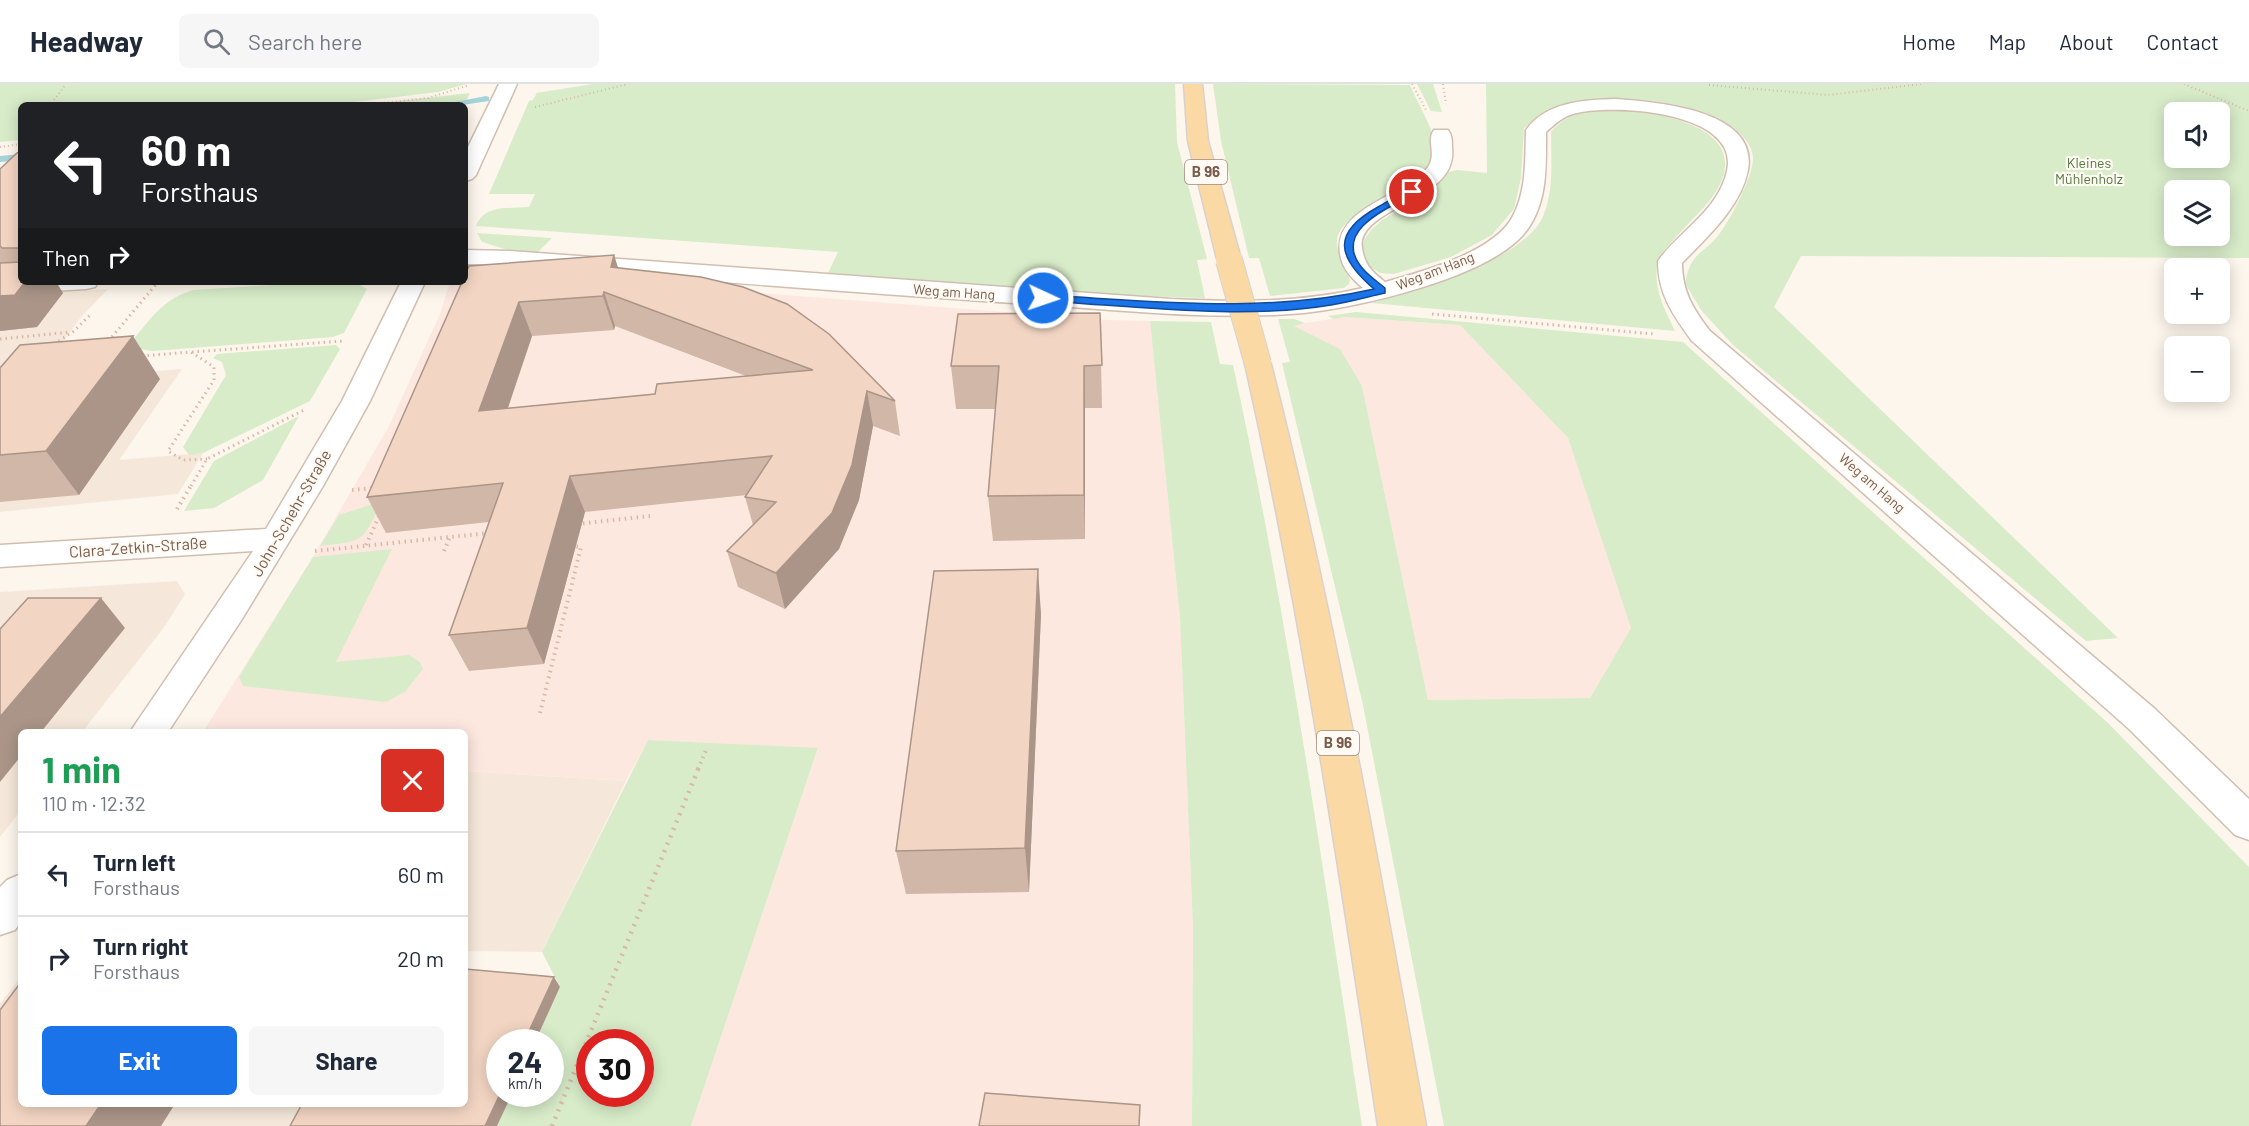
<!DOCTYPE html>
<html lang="en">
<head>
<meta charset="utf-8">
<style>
  :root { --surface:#fff; --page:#f6f6f7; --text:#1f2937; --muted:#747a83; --line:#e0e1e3; --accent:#1a73e8 }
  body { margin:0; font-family:Barlow,sans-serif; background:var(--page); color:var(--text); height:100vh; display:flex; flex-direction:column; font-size:22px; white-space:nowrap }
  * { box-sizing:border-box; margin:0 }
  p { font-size:20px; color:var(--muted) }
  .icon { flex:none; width:33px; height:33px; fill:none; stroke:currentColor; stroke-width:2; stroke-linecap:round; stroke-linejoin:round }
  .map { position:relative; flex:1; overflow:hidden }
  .drawer { position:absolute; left:18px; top:645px; width:450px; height:378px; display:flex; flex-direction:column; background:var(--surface); border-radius:9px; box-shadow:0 3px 15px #0003 }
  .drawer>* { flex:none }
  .top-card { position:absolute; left:18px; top:18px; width:450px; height:183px; border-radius:9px; box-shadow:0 3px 15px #0003; background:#202124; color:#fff; overflow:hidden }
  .controls { position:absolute; left:2164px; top:18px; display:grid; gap:12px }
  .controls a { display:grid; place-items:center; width:66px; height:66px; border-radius:9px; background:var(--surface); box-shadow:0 3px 15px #0003; font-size:30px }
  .speed { position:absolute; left:486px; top:945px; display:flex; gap:12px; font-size:30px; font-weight:700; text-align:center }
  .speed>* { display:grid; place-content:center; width:78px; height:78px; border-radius:50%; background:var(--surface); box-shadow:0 3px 15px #0003; line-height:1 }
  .speed small { font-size:15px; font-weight:400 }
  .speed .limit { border:9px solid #d22; background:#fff; color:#111 }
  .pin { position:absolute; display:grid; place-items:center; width:51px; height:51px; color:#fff; margin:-26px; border:3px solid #fff; border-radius:50%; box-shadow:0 2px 6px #0007 }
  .me { position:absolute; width:66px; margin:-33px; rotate:93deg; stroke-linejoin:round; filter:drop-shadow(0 0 4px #0008) }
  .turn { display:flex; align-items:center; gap:21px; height:126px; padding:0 24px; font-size:27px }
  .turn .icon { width:78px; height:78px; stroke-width:2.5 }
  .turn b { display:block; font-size:42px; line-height:51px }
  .then { display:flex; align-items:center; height:57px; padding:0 24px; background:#0003; gap:12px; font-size:22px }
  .round { display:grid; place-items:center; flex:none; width:63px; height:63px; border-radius:9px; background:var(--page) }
  .headline { display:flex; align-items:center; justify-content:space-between; height:102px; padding:0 24px }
  h1 { font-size:36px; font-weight:700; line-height:45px; color:#1e9e55 }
  .cta { display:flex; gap:12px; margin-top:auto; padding:12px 24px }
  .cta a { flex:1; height:69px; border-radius:9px; background:var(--accent); color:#fff; font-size:24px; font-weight:700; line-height:69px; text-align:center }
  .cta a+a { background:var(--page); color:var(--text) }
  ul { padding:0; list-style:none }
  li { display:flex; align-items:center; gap:18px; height:84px; padding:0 24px; border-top:2px solid var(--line) }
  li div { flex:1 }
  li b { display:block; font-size:22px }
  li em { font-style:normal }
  header { display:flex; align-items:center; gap:36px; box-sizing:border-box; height:84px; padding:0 30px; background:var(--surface); border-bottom:2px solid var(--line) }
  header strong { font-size:28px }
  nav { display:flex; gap:33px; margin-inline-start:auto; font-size:21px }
  .search { width:420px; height:54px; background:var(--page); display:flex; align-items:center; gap:15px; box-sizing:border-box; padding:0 21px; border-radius:9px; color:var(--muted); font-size:22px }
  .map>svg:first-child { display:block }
  .residential { fill:#f5e8da }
  .commercial { fill:#fde8e0 }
  .green { fill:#d8ecc9; fill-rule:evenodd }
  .pier { fill:#fdf6ec }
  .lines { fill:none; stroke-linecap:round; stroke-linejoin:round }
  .stream { fill:#a5d3da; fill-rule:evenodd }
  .minor-casing { stroke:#d1beb0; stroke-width:3 }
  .major-casing { stroke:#dad1cd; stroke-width:3 }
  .path-far3 { stroke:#d9b8a5; stroke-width:2; stroke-dasharray:1 3; stroke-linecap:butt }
  .path-far2 { stroke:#d9b8a5; stroke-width:3; stroke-dasharray:1.5 4; stroke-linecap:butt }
  .path-far1 { stroke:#d9b8a5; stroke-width:4; stroke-dasharray:1.5 4.5; stroke-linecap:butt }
  .path { stroke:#d9b8a5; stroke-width:4.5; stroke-dasharray:2 6; stroke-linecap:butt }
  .minor { fill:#fff; fill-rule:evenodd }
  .major { fill:#fbd9a5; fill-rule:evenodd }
  .major-bridge-far1-casing { stroke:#dad1cd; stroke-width:23; stroke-linecap:butt }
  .major-bridge-casing { stroke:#dad1cd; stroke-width:28; stroke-linecap:butt }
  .major-bridge-far1 { stroke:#fbd9a5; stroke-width:21 }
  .major-bridge { stroke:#fbd9a5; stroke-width:26 }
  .wall { fill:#d1b7a8; fill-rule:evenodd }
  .shaded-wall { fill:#aa9588 }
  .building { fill:#f3d5c3; stroke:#aa9588; stroke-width:1.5; fill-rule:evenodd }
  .route { fill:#1a73e8; stroke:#114b97; stroke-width:1.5 }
  .labels { text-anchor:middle; stroke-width:4.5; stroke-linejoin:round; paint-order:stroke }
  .far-park-label { font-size:14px; fill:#537a41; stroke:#fffaf3 }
  .far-street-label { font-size:14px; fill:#7a5c4d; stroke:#fffaf3 }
  .shield { fill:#fffaf3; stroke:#a28b7f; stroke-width:1.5 }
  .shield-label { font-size:15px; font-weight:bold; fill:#7a5c4d }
  .street-label { font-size:16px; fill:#7a5c4d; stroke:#fffaf3 }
</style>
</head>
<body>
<header>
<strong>Headway</strong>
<div class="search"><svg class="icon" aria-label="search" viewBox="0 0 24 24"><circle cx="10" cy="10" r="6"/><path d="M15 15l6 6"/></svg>Search here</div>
<nav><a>Home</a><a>Map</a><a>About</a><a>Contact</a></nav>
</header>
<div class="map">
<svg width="2249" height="1042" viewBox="0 0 2249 1042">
  <rect width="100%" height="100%" fill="#fdf6ec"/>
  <!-- residential -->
  <g class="residential">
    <polygon points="108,205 81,233 0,345 0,212"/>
    <polygon points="182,285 119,376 203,369 178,410 0,428 0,351 45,296"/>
    <polygon points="177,497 185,510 165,542 82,648 21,648 21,726 0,753 0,508"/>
    <polygon points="465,687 626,697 542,868 465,867"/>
    <polygon points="21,892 21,1020 317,1020 305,1042 0,1042 0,920"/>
  </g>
  <!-- commercial -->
  <g class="commercial">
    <polygon points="487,188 1109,236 1150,237 1180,534 1193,844 1192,1042 691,1042 818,665 648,656 626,697 465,687 465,648 203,648 313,473 389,342 440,230 449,201 453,198 465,198"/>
    <polygon points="1344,233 1460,241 1568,354 1631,544 1590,614 1428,616 1362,302 1293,241"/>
  </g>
  <!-- green -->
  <g class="green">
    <polygon points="0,0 466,0 438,8 329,21 21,21 21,56 0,58"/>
    <path d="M593 0H1175L1177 58 1207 175 1197 176 1205 214 1139 212 828 189 838 168 476 142C485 120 508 125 529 123L535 110H489L529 17 533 16 536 9Z"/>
    <path d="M1213 0 1410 1C1415 13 1431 42 1433 52 1434 59 1436 73 1433 79 1418 109 1341 124 1337 156 1336 170 1346 183 1350 196L1349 200 1344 204 1270 212 1259 174H1249L1221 57Z"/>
    <polygon points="1417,0 1433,0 1442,28 1431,27"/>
    <path d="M1486 0H2249V174L1801 172 1774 223 2118 554 2086 557 1733 261 1701 226 1685 199C1691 169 1699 173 1717 153 1729 139 1753 92 1753 75 1753 67 1749 60 1744 54 1710 14 1614 10 1566 20 1549 23 1537 33 1524 44L1521 94 1514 125 1492 151 1451 173 1394 190 1380 189 1367 181 1362 170 1363 158 1370 147 1382 136 1424 111 1448 88 1457 86 1487 89ZM2175 28H2220V74H2175ZM2175 106H2220V152H2175Z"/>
    <polygon points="470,9 464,21 364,21"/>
    <path d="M1605 25C1651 26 1762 41 1713 112 1703 127 1661 165 1658 178 1652 203 1665 226 1675 247L1372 219C1415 207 1528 175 1544 130 1554 105 1551 75 1551 48 1567 30 1581 28 1605 25Z"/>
    <polygon points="477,149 552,154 537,169 508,166 482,158"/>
    <path d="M320 198H354L367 205 344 249 333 253 153 267 139 265 133 256C153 232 162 216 193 206Z"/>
    <polygon points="1356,228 1683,258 2108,639 2249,783 2249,1042 1444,1042 1363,621 1282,279 1290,278 1278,235 1294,235 1305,239 1294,242 1340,265 1362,302 1428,616 1590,614 1631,544 1568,354 1460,241 1344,233 1334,235 1328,232"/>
    <path d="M1150 237 1211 238 1220 280 1233 281C1288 532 1323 788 1362 1042H1192L1193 844 1180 534Z"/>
    <polygon points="336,261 340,265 310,317 203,369 189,371 183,363 226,291 222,278 213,274 217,270"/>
    <polygon points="299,332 263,396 214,424 184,427 214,377"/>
    <path d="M382 417C362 458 366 457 320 462L339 431Z"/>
    <polygon points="392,465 336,578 409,571 420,578 423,585 405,608 386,618 243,602 239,593 313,473"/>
    <path d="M648 656 818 664 691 1042H497L512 1010H550V958H535L560 903 542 868ZM590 958H640V1010H590Z"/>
  </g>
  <!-- pier -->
  <polygon class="pier" points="531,0 540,0 535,13 465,25 473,9"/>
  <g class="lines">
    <!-- stream -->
    <g class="stream">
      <polygon points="486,12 489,13 489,17 462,21 440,21"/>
      <polygon points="21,70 21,76 0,78 0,72"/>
    </g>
    <!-- minor casing -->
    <g class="minor-casing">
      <g id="minor">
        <polygon points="499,0 517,0 476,91 472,95 465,97 465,69"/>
        <path d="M1615 15C1655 18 1759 25 1748 86 1741 123 1707 153 1682 179 1682 207 1693 225 1710 247L2155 625 2249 715V756L2235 751 2129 645 1692 257C1673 231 1658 210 1658 177 1680 146 1718 127 1727 87 1741 27 1610 19 1573 30 1562 33 1554 41 1546 48 1546 83 1548 122 1523 151 1485 194 1361 223 1304 229 1213 237 1121 226 1030 220 856 209 683 195 510 181L465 180V166L510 167 1171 215C1235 218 1300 219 1363 204 1352 195 1342 184 1340 170 1333 125 1398 114 1424 88 1440 72 1425 58 1434 46H1448C1452 51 1452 57 1452 64 1458 114 1372 120 1362 156 1361 160 1362 165 1363 169 1366 183 1375 190 1385 198 1422 188 1495 168 1513 132 1527 106 1525 74 1526 46 1546 18 1583 16 1615 15Z"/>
        <polygon points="21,195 21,198 98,198 95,203 86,205 0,210 0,196"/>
        <polygon points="401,198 425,198 370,317 323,402 242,535 168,648 130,648 253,467 0,483 0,461 266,445 342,317"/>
        <polygon points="21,790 21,838 15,846 0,851 0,803 7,796"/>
      </g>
    </g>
    <!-- major casing -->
    <g class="major-casing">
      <g id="major">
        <polygon points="1184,0 1202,0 1208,57 1241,175 1237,180 1229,182 1221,180 1217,175 1188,57"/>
        <path d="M1258 272 1267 274 1271 280C1335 532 1380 787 1426 1042H1378C1339 787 1302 532 1245 280L1249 274Z"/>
      </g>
    </g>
    <!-- path-far3 -->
    <g class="path-far3">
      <polyline points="1412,0 1426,26"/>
      <polyline points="1443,0 1446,20"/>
      <polyline points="2184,0 2249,27"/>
      <polyline points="1709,1 1828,11 1921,0"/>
      <polyline points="54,16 66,0"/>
      <polyline points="364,21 428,14 469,1"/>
      <polyline points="535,23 628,0"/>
      <polyline points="0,63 21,60"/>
    </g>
    <!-- path-far2 -->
    <g class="path-far2">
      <polyline points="1432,230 1654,250"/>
      <polyline points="0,255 71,248"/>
      <polyline points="112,258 111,254 158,198"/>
      <polyline points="54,260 74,247 90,231"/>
      <polyline points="192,268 343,257"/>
      <polyline points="142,272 191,268 214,283 214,296 168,367 183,376 207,375"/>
      <polyline points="191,402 207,375 306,325"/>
    </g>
    <!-- path-far1 -->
    <g class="path-far1">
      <polyline points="352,406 375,404"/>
      <polyline points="177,425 192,400"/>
      <polyline points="577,440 650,432"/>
      <polyline points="366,461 380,430"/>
      <polyline points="315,467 489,449"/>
      <polyline points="444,467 450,453"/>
      <polyline points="540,629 581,463 573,462"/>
      <polyline points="698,685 707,664"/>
    </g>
    <!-- path -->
    <polyline class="path" points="552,1042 699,683"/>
    <!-- minor -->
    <use href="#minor" class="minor"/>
    <!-- major -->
    <use href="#major" class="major"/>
    <!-- major-bridge-far1 casing -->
    <g class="major-bridge-far1-casing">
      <polyline id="major-bridge-far1" points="1229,175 1230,178"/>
    </g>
    <!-- major-bridge casing -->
    <g class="major-bridge-casing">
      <polyline id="major-bridge" points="1229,176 1258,280"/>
    </g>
    <!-- major-bridge-far1 -->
    <use href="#major-bridge-far1" class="major-bridge-far1"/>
    <!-- major-bridge -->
    <use href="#major-bridge" class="major-bridge"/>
  </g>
  <!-- wall -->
  <g class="wall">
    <polygon points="21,68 21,198 56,198 63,209 37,243 0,247 0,85"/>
    <path d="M614 171 618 183 895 317 900 352 873 342 859 416 839 465 785 525 738 503 727 467 753 441 745 413 747 411 585 428 544 580 469 587 449 551 489 438 386 449 367 413 462 198ZM615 242 746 292 655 310 508 324 532 252 614 246Z"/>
    <polygon points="1100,229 1102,324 1085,324 1085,455 993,457 988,412 996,325 956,325 951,282"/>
    <polygon points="0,284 160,295 79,411 0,418"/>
    <polygon points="1041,530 1029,808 906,810 896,767"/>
  </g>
  <!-- shaded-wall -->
  <g class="shaded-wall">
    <polygon points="614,171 624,204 611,183"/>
    <polygon points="25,198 56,198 63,209 37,243 0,247 0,212"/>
    <polygon points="604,208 615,242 614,246 603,212"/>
    <polygon points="519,218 532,252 495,362 479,327"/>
    <polygon points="133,252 160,295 79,411 46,367"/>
    <polygon points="1084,282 1085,324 1085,455 1084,411"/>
    <polygon points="867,307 873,342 859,416 839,465 785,525 776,489"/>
    <polygon points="570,392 585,428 544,580 527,544"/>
    <polygon points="1038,485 1041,530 1029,808 1025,764"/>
    <polygon points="101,514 125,544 41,648 21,648 21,672 0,698 0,633"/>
    <polygon points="554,893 560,903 535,958 524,958"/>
    <polygon points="500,1010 512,1010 497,1042 485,1042"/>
    <polygon points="101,1020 175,1020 161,1042 86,1042"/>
  </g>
  <!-- building -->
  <g class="building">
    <polygon points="21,68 21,164 2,164 0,162 0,85 17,69"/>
    <path d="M614 171 611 183 701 193 743 203 787 220 829 250 895 317 867 307 852 381 832 429 776 489 727 467 776 418 745 413 772 372 570 392 527 544 449 551 503 399 367 413 462 198H465V191L469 182ZM604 208 813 286 657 300 655 310 479 327 519 218 603 212Z"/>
    <polygon points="21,178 21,198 25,198 15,211 0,212 0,179"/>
    <polygon points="1100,229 1102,281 1084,282 1084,411 988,412 999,282 951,282 958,230"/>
    <polygon points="133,252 46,367 0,371 0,284 20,261"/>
    <polygon points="1038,485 1025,764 896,767 934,487"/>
    <polygon points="28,514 101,514 0,633 0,545"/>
    <polygon points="465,885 554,893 524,958 500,958 500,1010 485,1042 290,1042 302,1020 465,1020"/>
    <polygon points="21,898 21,1020 101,1020 86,1042 0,1042 0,926"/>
    <polygon points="985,1009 1140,1021 1139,1042 979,1042"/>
  </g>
  <!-- route -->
  <path class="route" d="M1412 105 1416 108 1415 110C1388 124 1330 147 1363 185 1369 192 1378 198 1385 204V209C1367 213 1349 218 1331 221 1243 236 1133 222 1043 217L1038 214 1043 211C1154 217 1265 230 1374 205 1337 173 1331 149 1378 123 1389 117 1400 109 1412 105Z"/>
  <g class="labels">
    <!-- far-park labels -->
    <g class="far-park-label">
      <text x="2089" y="84">Kleines<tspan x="2089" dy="16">Mühlenholz</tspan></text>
    </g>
    <!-- far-street labels -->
    <g class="far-street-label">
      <text transform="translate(1435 187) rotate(-21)" y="5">Weg am Hang</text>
      <text transform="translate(954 208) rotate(4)" y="5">Weg am Hang</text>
      <text transform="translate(1872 399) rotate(41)" y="5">Weg am Hang</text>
    </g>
    <!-- shield labels -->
    <g class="shield">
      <rect x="1185" y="76" width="42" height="24" rx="4.5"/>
      <rect x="1317" y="647" width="42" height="24" rx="4.5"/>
    </g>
    <g class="shield-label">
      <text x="1206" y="93">B 96</text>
      <text x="1338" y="664">B 96</text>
    </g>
    <!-- street labels -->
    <g class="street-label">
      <text transform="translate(291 429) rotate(-60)" y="6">John-Schehr-Straße</text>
      <text transform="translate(138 463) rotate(-4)" y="6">Clara-Zetkin-Straße</text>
    </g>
  </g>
</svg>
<div class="controls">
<a><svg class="icon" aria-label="sound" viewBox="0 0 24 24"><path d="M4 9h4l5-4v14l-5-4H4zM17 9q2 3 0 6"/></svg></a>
<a><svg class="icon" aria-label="layers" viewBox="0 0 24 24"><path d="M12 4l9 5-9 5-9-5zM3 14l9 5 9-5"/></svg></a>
<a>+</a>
<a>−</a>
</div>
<div class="speed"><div>24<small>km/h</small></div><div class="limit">30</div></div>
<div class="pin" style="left:1412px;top:108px;background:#d93025"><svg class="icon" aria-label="arrive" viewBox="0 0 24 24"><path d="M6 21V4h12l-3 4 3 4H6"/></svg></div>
<svg class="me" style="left:1043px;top:214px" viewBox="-20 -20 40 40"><circle r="17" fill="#1a73e8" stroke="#fff" stroke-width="3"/><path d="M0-11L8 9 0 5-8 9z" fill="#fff"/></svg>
<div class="top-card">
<div class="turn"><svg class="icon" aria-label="left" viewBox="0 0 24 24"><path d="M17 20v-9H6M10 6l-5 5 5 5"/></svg><div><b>60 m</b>Forsthaus</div></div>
<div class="then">Then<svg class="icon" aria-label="right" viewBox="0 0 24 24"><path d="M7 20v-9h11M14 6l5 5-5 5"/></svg></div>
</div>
<section class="drawer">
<div class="headline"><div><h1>1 min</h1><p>110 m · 12:32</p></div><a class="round" style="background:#d93025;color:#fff"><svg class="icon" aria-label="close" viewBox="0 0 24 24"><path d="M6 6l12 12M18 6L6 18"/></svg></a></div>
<ul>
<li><svg class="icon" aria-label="left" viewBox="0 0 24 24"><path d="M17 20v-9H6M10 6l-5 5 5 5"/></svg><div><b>Turn left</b><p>Forsthaus</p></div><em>60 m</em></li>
<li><svg class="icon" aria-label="right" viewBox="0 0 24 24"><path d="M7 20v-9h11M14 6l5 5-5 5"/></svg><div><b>Turn right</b><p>Forsthaus</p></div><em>20 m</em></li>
</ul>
<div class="cta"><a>Exit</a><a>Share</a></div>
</section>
</div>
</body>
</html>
